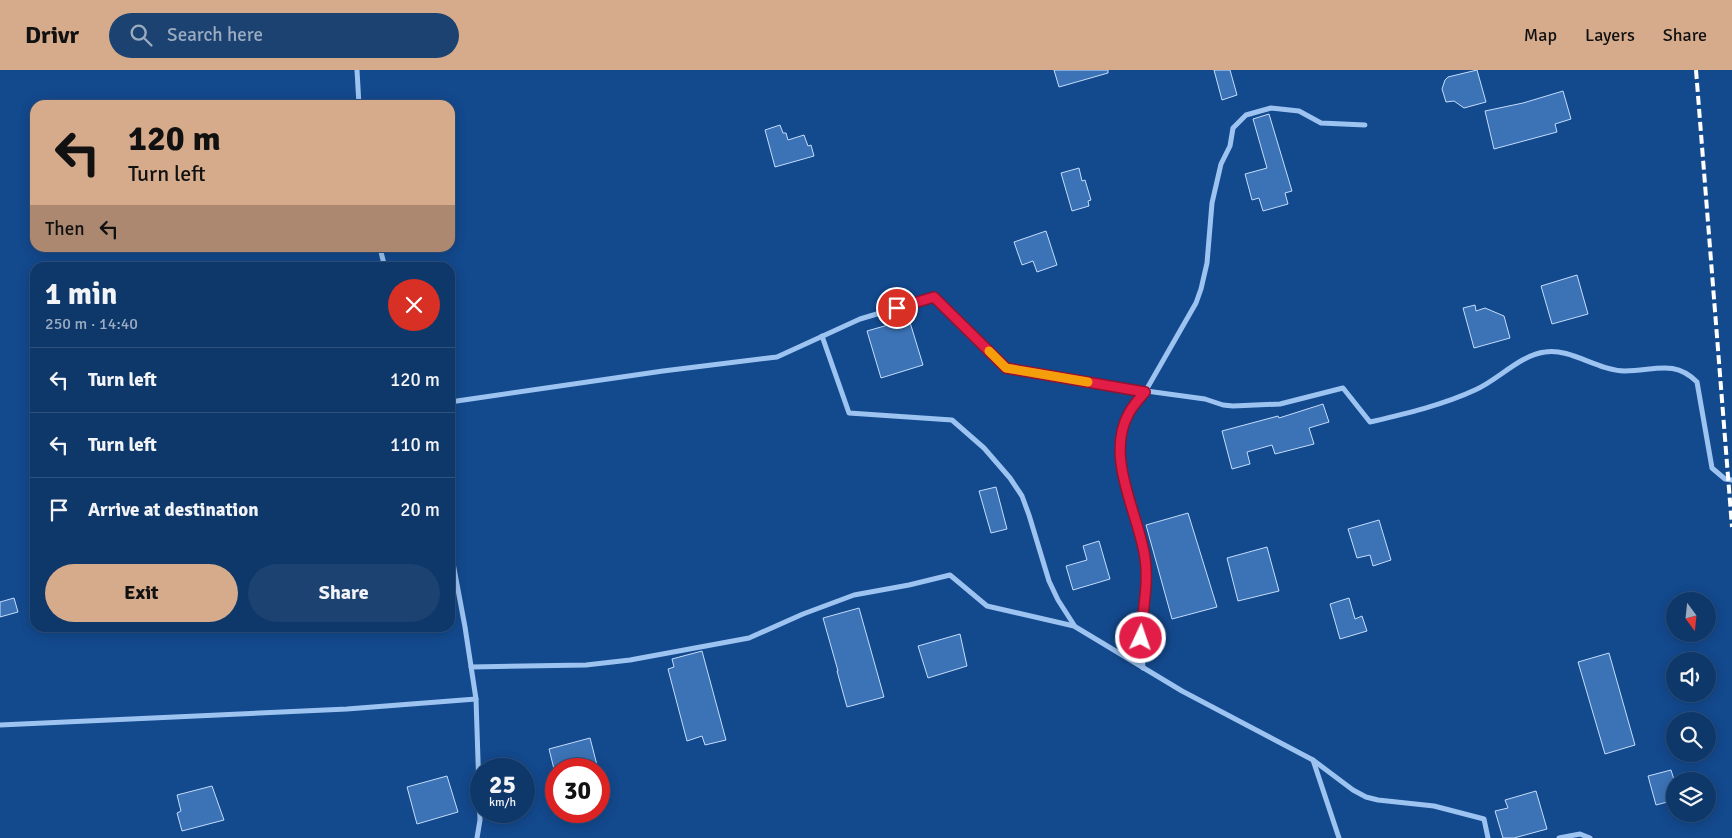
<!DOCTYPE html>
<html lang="en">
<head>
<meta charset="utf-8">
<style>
  :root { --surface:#0e376a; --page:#1c4272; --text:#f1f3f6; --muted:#9bacc1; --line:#2e517e; --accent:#d6ab8b }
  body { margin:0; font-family:Signika,sans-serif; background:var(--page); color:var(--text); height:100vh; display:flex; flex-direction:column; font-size:19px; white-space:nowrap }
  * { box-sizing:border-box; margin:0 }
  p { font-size:16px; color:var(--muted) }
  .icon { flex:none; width:28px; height:28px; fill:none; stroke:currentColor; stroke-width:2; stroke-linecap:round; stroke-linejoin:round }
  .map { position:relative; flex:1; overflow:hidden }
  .side { position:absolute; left:30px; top:192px; width:425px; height:370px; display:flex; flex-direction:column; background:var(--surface); border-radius:15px; box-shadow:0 2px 12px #0003,0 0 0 1px var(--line) }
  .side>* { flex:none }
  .banner { position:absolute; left:30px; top:30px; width:425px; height:152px; border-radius:15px; box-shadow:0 2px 12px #0003,0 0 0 1px var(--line); background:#d6ab8b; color:#111; overflow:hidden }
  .needle { width:32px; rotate:165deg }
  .tools { position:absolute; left:1666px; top:522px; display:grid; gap:10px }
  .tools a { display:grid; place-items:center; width:50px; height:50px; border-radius:50%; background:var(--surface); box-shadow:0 2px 12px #0003,0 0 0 1px var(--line); font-size:25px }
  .speed { position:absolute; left:470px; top:688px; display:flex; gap:10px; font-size:25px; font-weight:700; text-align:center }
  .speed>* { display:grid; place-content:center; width:65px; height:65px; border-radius:50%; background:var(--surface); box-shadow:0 2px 12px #0003,0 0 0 1px var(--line); line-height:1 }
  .speed small { font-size:12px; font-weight:400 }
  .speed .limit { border:8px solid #d22; background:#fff; color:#111 }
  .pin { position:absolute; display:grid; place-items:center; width:42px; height:42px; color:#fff; margin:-21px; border:2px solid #fff; border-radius:50%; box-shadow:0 1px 5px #0007 }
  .me { position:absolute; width:55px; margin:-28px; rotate:3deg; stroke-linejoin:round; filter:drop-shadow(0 0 4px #0008) }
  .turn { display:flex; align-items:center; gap:18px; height:105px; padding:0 15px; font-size:22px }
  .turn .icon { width:65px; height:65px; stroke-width:2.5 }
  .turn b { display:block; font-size:35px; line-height:42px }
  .then { display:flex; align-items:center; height:48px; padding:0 15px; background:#0003; gap:10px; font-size:19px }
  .round { display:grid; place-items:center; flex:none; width:52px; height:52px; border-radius:26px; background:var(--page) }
  .overview { display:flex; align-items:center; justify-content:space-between; height:85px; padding:0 15px }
  h1 { font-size:30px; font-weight:800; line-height:38px }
  .primary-button { display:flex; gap:10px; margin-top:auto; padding:10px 15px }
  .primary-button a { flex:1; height:58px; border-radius:30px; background:var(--accent); color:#111; font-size:20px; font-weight:800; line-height:58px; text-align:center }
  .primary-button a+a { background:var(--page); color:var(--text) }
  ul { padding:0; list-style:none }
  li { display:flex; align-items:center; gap:15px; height:65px; padding:0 15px; border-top:1px solid var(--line) }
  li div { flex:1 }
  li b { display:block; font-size:19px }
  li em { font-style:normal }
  header { display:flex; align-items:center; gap:30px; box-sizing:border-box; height:70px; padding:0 25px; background:var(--accent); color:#111 }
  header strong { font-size:24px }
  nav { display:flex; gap:28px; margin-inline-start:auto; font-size:18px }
  .search { width:350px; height:45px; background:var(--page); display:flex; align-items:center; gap:12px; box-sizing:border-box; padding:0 18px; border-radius:28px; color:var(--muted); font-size:19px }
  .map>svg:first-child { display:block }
  .building { fill:#3c73b6; stroke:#c4ddfc }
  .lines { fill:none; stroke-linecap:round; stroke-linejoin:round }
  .minor { stroke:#9dc3f1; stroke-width:5 }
  .rail { stroke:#fff; stroke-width:4; stroke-dasharray:9 4; stroke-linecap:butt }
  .route-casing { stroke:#92132f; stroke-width:12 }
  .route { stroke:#e11d48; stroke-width:9 }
  .slow { stroke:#f59e0b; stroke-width:9 }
</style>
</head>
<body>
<header>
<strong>Drivr</strong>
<div class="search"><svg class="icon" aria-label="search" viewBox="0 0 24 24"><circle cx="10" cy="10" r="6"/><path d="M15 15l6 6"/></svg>Search here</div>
<nav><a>Map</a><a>Layers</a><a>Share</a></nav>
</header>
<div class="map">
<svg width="1732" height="768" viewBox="0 0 1732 768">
  <rect width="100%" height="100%" fill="#13498d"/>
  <!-- building -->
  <g class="building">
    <polygon points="1054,0 1108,0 1108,3 1059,17"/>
    <polygon points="1214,0 1230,0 1237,25 1222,30"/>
    <polygon points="1477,0 1486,32 1464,38 1454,31 1446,32 1442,19 1445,10 1448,7"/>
    <polygon points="1563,21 1571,49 1555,54 1557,62 1494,79 1485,41 1523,33"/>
    <polygon points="1269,44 1292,121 1285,123 1288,134 1263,141 1259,128 1252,130 1245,104 1267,98 1253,49"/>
    <polygon points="780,55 783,63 786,63 788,70 804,65 808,76 811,75 814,86 775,97 765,60"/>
    <polygon points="1079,98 1082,111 1085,110 1091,130 1088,131 1089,136 1072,141 1061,103"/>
    <polygon points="1046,161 1057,195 1037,202 1033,191 1022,195 1014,172"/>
    <polygon points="1577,205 1588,244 1552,254 1541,216"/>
    <polygon points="1475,235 1476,241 1485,238 1504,246 1510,268 1474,278 1463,238"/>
    <polygon points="909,249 923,295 881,308 867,261"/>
    <polygon points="1323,334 1329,352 1309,358 1314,374 1275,384 1272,375 1247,382 1250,394 1232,399 1222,361 1278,346 1279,348"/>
    <polygon points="996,417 1007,459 991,463 979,421"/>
    <polygon points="1188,443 1217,537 1172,549 1146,455"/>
    <polygon points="1379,450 1391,490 1373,496 1370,485 1357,488 1348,459"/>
    <polygon points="1099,471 1110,509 1073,520 1066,496 1087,490 1083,476"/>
    <polygon points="1267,477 1279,521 1238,531 1227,488"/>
    <polygon points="14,528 18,542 0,547 0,532"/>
    <polygon points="1349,528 1355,549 1362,546 1367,561 1340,569 1330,534"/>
    <polygon points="859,538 884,627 847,637 837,601 838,601 823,548"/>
    <polygon points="960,564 967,596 928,608 918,576"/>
    <polygon points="702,581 726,670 705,675 702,666 687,671 668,599 674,597 672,589"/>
    <polygon points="1609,583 1635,675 1605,684 1578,592"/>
    <polygon points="590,668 598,699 554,699 549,679"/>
    <polygon points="1671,700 1675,713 1675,730 1656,735 1648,706"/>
    <polygon points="447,706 458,742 417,754 407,717"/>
    <polygon points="212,716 224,750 182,761 177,743 181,741 177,725"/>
    <polygon points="1536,721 1547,759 1514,768 1503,768 1495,741 1508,738 1505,730"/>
  </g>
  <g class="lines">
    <!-- minor -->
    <g class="minor">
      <polyline points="357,0 359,35"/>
      <polyline points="380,178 385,198"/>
      <polyline points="822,266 849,343 952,350 984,378 1010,408 1022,426 1029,445 1049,511 1058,530 1074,555"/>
      <path d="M450 332 663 301 777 287 860 249 934 227 1006 298 1117 317 1205 329 1223 335 1233 336 1280 334 1343 318 1370 352C1404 344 1443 335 1475 320 1498 310 1520 285 1545 282 1571 278 1596 300 1625 301 1654 301 1674 289 1697 312L1712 398 1725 409 1732 410"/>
      <polyline points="450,477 465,557 476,629 480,750 477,768"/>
      <polyline points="471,597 586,595 630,590 749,568 803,544 854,525 909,515 950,505 987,536 1074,556 1182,621 1313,690 1353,720 1366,727 1378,730 1434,736 1484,749 1488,768"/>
      <polyline points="1143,598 1141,568 1146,514 1146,490 1142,470 1125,413 1120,378 1123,357 1129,342 1145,322 1196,233 1201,219 1207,193 1212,133 1221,94 1230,76 1233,58 1246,45 1271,38 1299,41 1321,53 1365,55"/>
      <polyline points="0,655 347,639 476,629"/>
      <polyline points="1313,690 1339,768"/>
      <polyline points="1559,768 1580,764 1590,768"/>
    </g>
    <!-- rail -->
    <polyline class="rail" points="1696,0 1732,457"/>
  </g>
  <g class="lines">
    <!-- route casing -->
    <g class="route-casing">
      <path id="route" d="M897 238 934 227 1006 298 1145 322C1140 328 1133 335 1129 343 1104 387 1139 444 1145 488 1149 514 1142 542 1141 568"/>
    </g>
    <!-- route -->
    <use href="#route" class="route"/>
    <!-- slow -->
    <polyline class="slow" points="989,281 1006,298 1088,312"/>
  </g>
</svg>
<div class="tools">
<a><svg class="needle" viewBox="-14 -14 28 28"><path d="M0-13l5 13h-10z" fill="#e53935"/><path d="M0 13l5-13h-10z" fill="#9bacc1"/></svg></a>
<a><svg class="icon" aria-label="sound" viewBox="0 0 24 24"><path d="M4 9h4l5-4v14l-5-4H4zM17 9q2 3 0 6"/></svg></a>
<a><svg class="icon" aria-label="search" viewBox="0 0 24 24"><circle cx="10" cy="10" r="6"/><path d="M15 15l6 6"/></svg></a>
<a><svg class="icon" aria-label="layers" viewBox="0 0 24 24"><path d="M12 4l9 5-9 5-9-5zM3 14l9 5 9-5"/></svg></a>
</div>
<div class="speed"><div>25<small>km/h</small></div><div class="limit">30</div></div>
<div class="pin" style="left:897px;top:238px;background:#d93025"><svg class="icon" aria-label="arrive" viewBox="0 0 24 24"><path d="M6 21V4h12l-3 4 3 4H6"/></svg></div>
<svg class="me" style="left:1141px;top:568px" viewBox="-20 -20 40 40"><circle r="17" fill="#e11d48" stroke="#fff" stroke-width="3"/><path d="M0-11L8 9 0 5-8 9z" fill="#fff"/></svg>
<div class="banner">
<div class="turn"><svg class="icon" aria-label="left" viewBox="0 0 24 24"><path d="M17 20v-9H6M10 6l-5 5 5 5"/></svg><div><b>120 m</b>Turn left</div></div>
<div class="then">Then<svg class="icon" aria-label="left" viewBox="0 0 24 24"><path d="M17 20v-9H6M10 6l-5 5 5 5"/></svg></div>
</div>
<section class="side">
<div class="overview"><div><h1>1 min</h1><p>250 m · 14:40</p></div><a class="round" style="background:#d93025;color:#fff"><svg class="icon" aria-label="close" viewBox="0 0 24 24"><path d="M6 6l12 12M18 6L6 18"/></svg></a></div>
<ul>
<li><svg class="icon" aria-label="left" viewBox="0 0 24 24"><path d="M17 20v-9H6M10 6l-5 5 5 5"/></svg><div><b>Turn left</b></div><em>120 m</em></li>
<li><svg class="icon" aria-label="left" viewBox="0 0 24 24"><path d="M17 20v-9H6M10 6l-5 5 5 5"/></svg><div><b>Turn left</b></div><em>110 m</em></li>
<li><svg class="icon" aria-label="arrive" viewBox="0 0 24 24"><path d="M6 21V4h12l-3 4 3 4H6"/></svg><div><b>Arrive at destination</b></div><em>20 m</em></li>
</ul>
<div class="primary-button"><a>Exit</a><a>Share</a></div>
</section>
</div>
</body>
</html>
